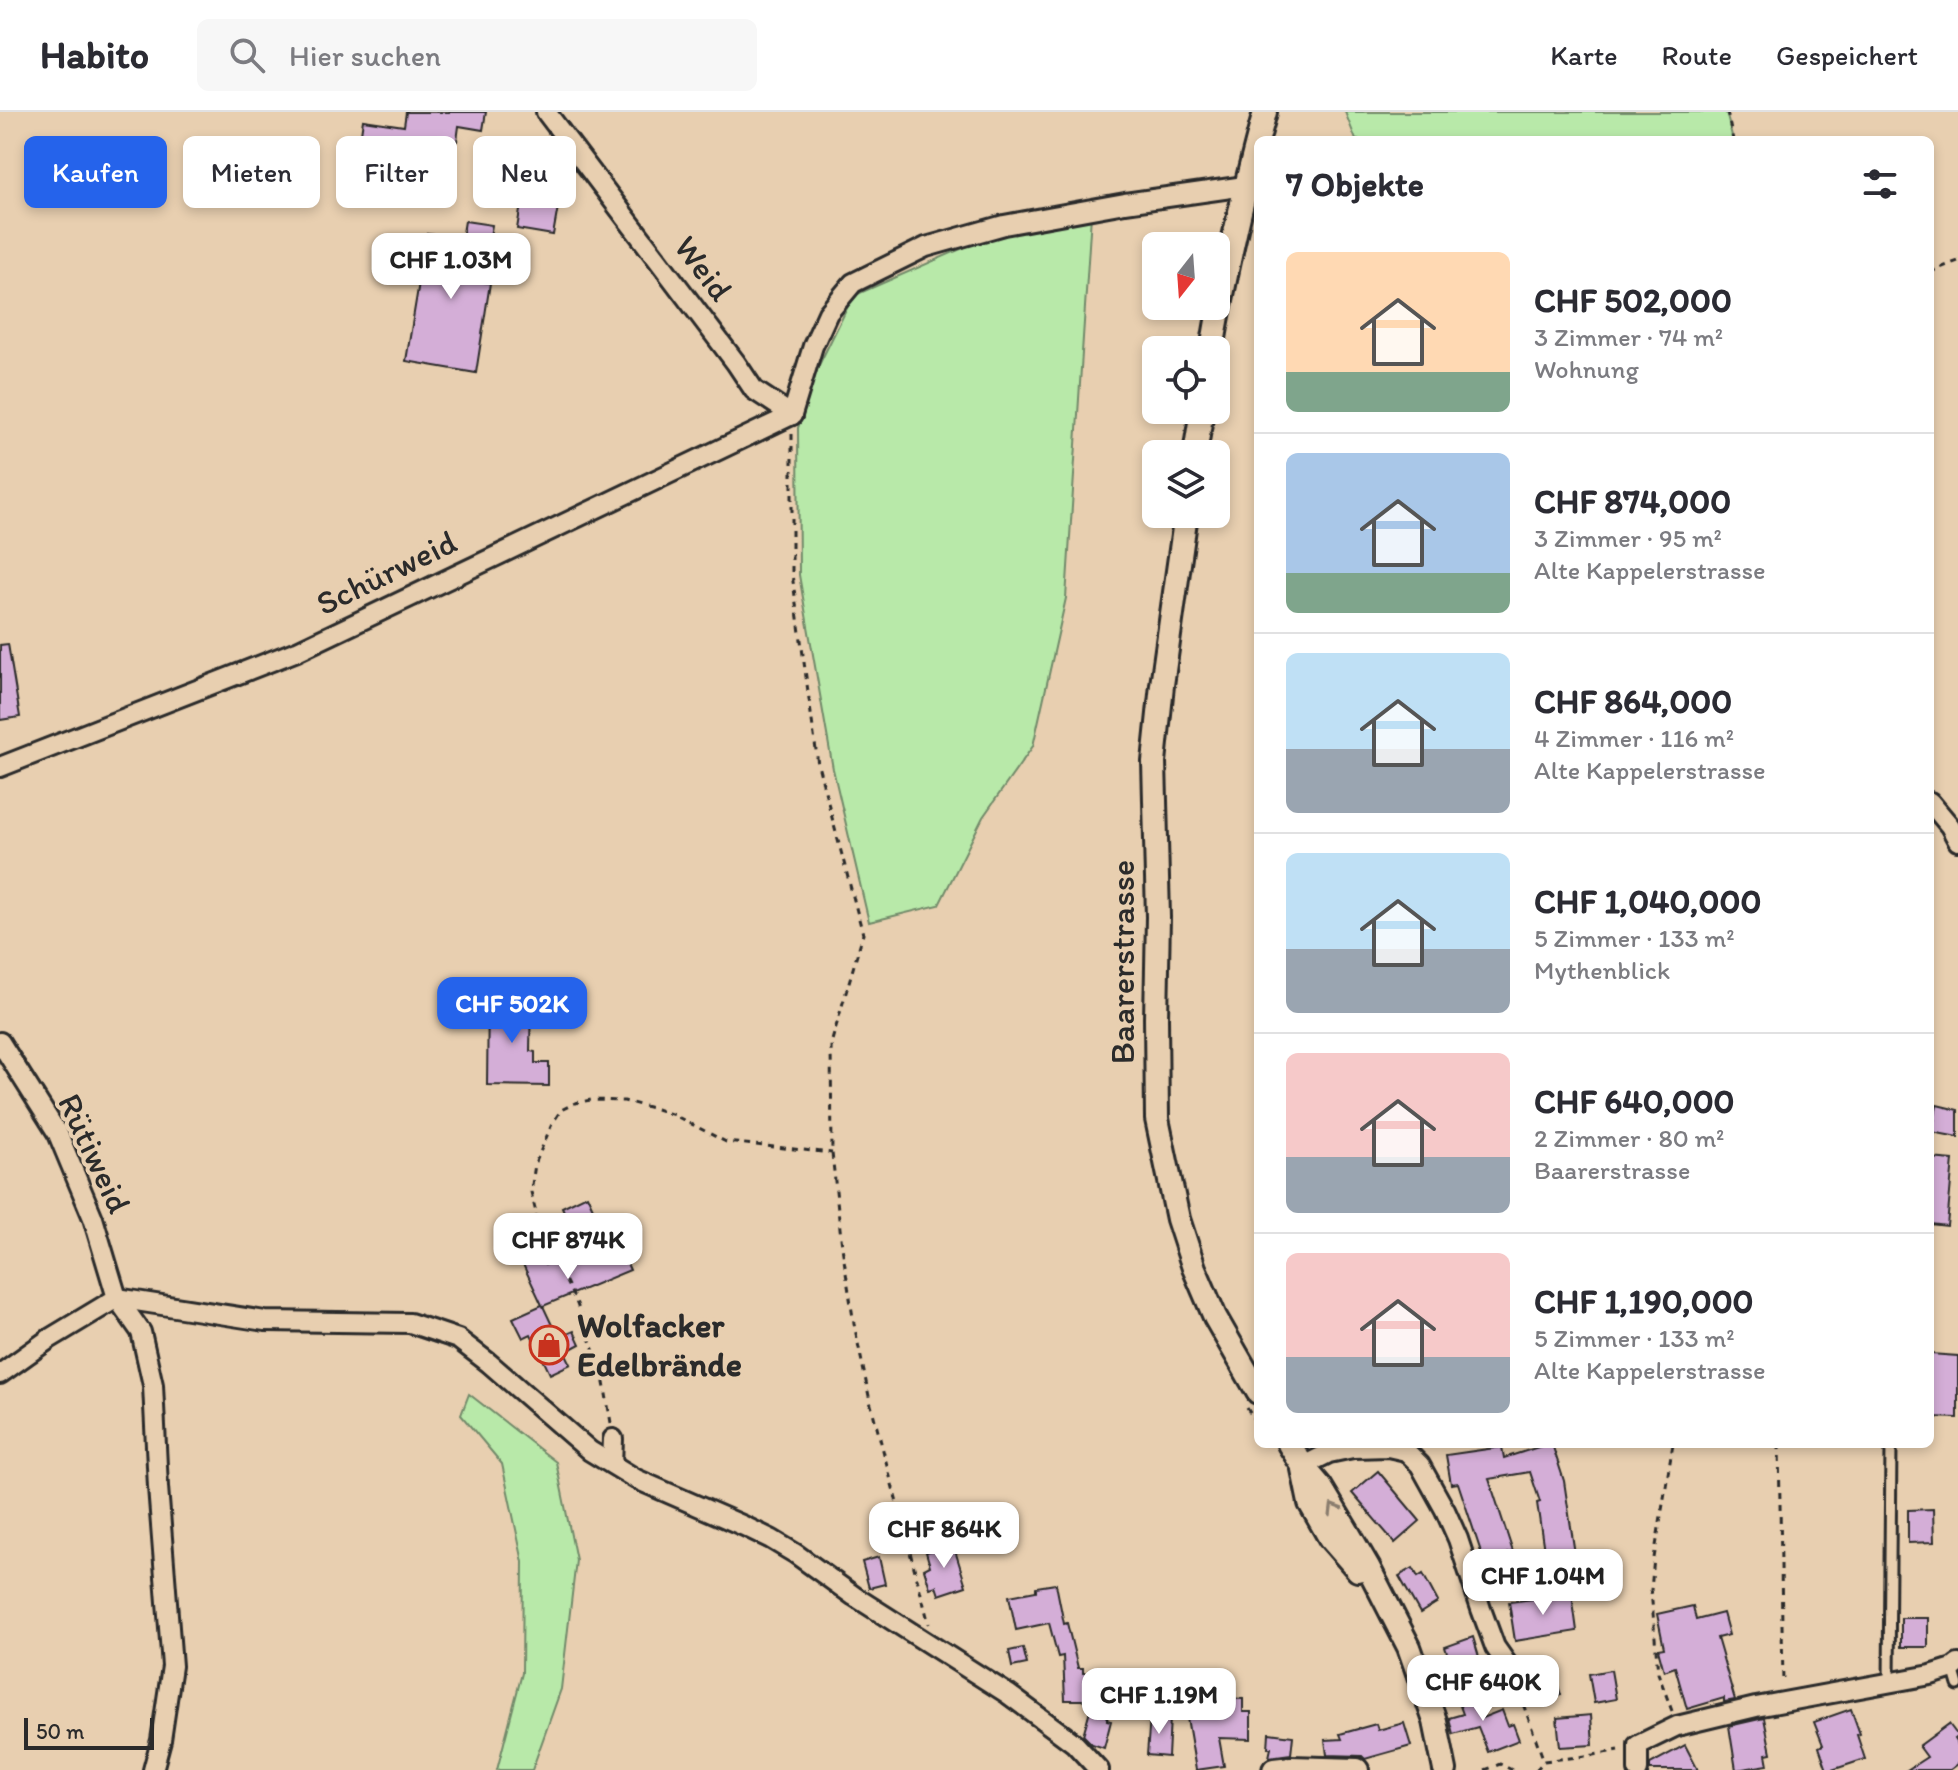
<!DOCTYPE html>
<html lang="de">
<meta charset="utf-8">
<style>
body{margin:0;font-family:Itim,sans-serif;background:#f7f7f7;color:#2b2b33;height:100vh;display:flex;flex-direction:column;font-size:30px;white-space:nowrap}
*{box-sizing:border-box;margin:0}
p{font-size:26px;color:#7c7c81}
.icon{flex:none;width:44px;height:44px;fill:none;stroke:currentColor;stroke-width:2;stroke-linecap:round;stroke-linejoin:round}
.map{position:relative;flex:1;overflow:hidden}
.side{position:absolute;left:1254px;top:24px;width:680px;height:1312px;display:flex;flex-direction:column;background:#fff;border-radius:12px;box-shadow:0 4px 12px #0003}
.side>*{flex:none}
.guide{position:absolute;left:24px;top:24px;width:760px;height:72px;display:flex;gap:16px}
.needle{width:52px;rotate:197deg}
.fabs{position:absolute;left:1142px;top:120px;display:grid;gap:16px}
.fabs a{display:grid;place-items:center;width:88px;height:88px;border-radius:12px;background:#fff;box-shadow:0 4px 12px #0003;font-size:40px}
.scale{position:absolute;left:24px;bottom:20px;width:130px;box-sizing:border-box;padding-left:8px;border:4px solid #2b2b2b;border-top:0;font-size:22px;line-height:28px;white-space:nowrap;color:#2b2b2b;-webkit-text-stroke:6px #e8cfb0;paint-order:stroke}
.price{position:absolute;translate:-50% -68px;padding:0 18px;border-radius:16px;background:#fff;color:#222;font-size:26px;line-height:52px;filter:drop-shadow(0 2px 4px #0008)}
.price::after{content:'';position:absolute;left:50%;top:48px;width:24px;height:18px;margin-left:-12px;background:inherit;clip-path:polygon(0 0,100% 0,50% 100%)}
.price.active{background:#2563eb;color:#fff}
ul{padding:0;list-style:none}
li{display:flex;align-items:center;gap:24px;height:200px;padding:0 32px}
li+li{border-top:2px solid #e1e1e2}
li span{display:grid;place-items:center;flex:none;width:224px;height:160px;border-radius:12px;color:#555}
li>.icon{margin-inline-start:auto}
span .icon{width:96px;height:96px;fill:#fffc;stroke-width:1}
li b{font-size:34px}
h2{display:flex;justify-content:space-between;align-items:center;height:96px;padding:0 32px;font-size:34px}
.chip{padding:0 28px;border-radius:12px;background:#fff;box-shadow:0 4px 12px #0003;font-size:28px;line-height:72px}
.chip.active{background:#2563eb;color:#fff}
header{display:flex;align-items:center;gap:48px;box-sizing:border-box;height:112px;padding:0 40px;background:#fff;border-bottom:2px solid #e1e1e2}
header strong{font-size:38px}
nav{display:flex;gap:44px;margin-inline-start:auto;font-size:28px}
.search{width:560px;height:72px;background:#f7f7f7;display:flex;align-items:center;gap:20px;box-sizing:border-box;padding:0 28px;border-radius:12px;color:#7c7c81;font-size:30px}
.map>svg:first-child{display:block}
.green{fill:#b8e9a9;stroke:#728a6a;stroke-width:2}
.building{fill:#d4aed7;stroke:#2b2b2b;stroke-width:2}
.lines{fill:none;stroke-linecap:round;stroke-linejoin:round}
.service-casing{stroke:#2b2b2b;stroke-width:15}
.minor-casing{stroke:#2b2b2b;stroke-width:24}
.tertiary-casing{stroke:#2b2b2b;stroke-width:28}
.path{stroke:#2b2b2b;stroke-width:3;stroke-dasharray:6 6;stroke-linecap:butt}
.service{stroke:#e8cfb0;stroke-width:9}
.minor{stroke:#e8cfb0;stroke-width:18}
.tertiary{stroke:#e8cfb0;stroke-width:22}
.oneway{stroke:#8a7d6e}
.labels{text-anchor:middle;stroke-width:8;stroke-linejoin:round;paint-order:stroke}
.street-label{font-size:34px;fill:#2b2b2b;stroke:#e8cfb0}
.poi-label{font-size:34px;font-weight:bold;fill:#2b2b2b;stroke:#e8cfb0;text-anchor:start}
</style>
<header>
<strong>Habito</strong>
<div class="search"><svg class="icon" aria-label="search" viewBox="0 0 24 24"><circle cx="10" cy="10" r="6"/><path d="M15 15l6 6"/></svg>Hier suchen</div>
<nav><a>Karte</a><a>Route</a><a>Gespeichert</a></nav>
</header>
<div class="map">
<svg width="1958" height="1658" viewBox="0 0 1958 1658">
<rect width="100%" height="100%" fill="#e8cfb0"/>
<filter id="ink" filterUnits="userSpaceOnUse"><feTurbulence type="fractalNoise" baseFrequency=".0125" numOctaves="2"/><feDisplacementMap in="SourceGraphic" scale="16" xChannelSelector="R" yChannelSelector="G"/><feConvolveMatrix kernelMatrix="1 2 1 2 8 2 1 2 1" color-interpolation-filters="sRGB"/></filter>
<g filter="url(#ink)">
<g class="green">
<polygon points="1345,0 1726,0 1733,28 1356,28"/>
<polygon points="1091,103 1066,486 1033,634 983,705 939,793 869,810 833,657 799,463 798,316 818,255 853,184 1009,116"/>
<polygon points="469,1282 556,1350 576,1448 561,1577 532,1658 497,1658 522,1561 523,1450 502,1352 461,1303"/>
</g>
<g class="building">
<polygon points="406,0 486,0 483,18 459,14 457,29 419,23 416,37 360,28 363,8 404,14"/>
<polygon points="527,55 564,61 553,123 517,117"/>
<polygon points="465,109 492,113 482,170 490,171 476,261 406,249 427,122 462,127"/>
<polygon points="8,532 20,605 0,608 0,533"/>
<polygon points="488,886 531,887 530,939 535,940 535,951 549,951 549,974 487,973"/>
<polygon points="1937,993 1958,998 1958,1025 1932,1020"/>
<polygon points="1930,1046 1953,1048 1947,1114 1930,1112"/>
<polygon points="587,1083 612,1139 620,1136 630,1158 543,1194 558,1226 574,1219 580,1232 565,1240 571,1252 550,1262 531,1222 523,1226 513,1206 542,1193 520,1146 538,1138 545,1153 581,1137 562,1095"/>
<polygon points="1930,1242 1958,1244 1958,1306 1930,1305"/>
<polygon points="1548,1332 1552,1332 1564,1369 1575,1442 1545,1446 1537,1391 1540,1390 1530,1360 1489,1367 1513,1440 1484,1449 1458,1371 1451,1372 1446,1343 1502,1335 1504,1346"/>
<polygon points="1378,1359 1420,1409 1395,1431 1352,1381"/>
<polygon points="1933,1397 1934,1430 1908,1431 1908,1398"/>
<polygon points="953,1432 966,1474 939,1483 936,1474 930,1476 924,1457 930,1454 926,1440"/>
<polygon points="879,1445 885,1472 869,1476 862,1450"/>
<polygon points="1413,1456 1418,1465 1423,1462 1438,1490 1420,1501 1399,1464"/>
<polygon points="1056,1472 1064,1512 1067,1511 1078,1556 1083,1556 1083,1561 1096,1561 1097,1588 1065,1588 1063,1544 1058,1545 1049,1511 1016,1518 1009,1484 1036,1479 1036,1475"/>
<polygon points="1572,1482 1577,1519 1515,1529 1509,1490"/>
<polygon points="1693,1494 1696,1508 1723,1501 1729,1523 1717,1526 1735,1588 1724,1590 1724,1586 1687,1597 1675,1555 1664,1559 1658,1537 1664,1536 1657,1502"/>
<rect x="1901" y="1506" width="27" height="29"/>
<polygon points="1473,1525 1485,1565 1458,1574 1445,1535"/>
<polygon points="1023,1536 1027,1552 1012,1555 1009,1539"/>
<polygon points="1551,1551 1561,1583 1534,1591 1523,1560"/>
<polygon points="1611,1558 1616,1587 1594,1591 1589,1562"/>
<polygon points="1472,1577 1482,1606 1502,1598 1508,1614 1513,1612 1519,1628 1488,1640 1478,1615 1453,1622 1449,1606 1463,1602 1456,1583"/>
<polygon points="1225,1586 1243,1587 1243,1600 1251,1600 1251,1627 1219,1626 1224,1654 1196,1658 1185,1594 1225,1595"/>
<polygon points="1851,1597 1860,1622 1857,1623 1865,1647 1832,1658 1827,1658 1819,1635 1823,1633 1814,1610"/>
<polygon points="1090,1598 1108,1603 1107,1608 1111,1609 1104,1636 1092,1632 1083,1623"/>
<polygon points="1591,1603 1593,1633 1560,1635 1557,1606"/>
<polygon points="1150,1604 1170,1605 1168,1645 1147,1643"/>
<polygon points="1764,1606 1771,1641 1766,1642 1768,1653 1736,1658 1729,1614"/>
<polygon points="1404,1611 1411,1634 1365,1647 1362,1644 1327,1643 1325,1628 1342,1627 1340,1622 1376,1612 1378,1618"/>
<polygon points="1949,1612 1958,1624 1954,1627 1958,1633 1958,1652 1950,1658 1907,1658 1927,1645 1919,1634"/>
<polygon points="1269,1621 1293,1624 1291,1642 1269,1645 1271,1636 1268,1636"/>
<polygon points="1685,1633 1698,1658 1650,1658 1650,1652"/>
</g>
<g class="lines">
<g class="service-casing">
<g id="service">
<polyline points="1953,1556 1958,1573"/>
<polyline points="1889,1571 1891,1332"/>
</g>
</g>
<g class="minor-casing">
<g id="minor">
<polyline points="546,0 736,251 754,278 792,303"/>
<polyline points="792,303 813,234 828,201 853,171 926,135 1004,113 1125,91 1245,74"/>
<polyline points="0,655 297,539 792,303"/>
<polyline points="1930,690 1950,714 1958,729"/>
<polyline points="0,930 58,1022 93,1106 117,1186 141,1220 153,1273 158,1375 172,1554 161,1628 153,1658"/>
<polyline points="0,1262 49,1227 117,1186 265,1209 410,1211 458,1227 489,1251 590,1339 636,1367 744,1414 771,1427 796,1442 854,1484 1008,1582 1074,1631 1099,1658"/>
<polyline points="612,1352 613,1327"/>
<polyline points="1303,1354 1329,1341 1353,1336 1388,1335 1406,1339 1420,1353 1445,1398 1458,1427 1481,1497 1495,1535 1509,1555"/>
<polyline points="1638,1658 1638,1633 1677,1614 1756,1595 1931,1563 1953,1556 1958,1552"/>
</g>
</g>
<g class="tertiary-casing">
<g id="tertiary">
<path d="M 1212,238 C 1225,158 1244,79 1265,0"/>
<polyline points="1195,342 1202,298"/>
<polyline points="1186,402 1162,573 1154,650 1158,805 1156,906 1157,1007 1178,1107 1194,1156 1215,1205 1258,1280"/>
<polyline points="1289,1332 1303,1354 1320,1374 1347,1419 1368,1455 1409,1535 1435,1609 1445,1658"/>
<polyline points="1303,1357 1310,1391 1330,1426 1358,1458"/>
<polyline points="1274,1658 1291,1656 1357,1658"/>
</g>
</g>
<g class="path">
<polyline points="1727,0 1733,28"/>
<polyline points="1930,160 1958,149"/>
<polyline points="792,322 792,462 818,653 863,822 831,932 832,1041 842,1135 854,1212 870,1289 929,1512"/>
<polyline points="1247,1296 1258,1314"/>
<polyline points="611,1311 603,1265 577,1192 540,1117 531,1080 535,1052 552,1012 561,998 575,991 591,988 624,989 656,997 674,1003 726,1030 832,1041"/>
<polyline points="1779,1332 1783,1572"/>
<polyline points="1515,1570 1544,1649"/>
<polyline points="1672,1599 1658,1561 1651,1478 1654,1446 1673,1332"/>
<polyline points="1485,1658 1500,1652 1512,1658"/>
<polyline points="1536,1658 1544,1649 1594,1643 1619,1638"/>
</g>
<use href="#service" class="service"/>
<use href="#minor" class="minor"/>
<use href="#tertiary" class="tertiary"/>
</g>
<defs><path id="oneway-chevron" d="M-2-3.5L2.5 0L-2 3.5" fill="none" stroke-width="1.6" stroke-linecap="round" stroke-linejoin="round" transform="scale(2)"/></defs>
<use class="oneway" href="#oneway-chevron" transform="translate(1334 1397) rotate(-121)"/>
</g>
<defs>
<g id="shop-ring" transform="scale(2)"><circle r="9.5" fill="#e8cfb0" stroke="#c8321e" stroke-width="1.5"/><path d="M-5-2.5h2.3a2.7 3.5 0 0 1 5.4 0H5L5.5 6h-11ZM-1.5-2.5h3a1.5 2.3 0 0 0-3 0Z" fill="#c8321e"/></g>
</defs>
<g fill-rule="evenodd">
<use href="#shop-ring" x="549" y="1233"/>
</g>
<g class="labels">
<g class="street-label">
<text transform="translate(704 156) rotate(53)" y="12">Weid</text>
<text transform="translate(386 460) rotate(-26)" y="12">Schürweid</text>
<text transform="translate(1122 850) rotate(-90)" y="12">Baarerstrasse</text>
<text transform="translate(95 1041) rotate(65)" y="12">Rütiweid</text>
</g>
<g class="poi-label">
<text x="577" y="1225">Wolfacker<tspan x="577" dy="39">Edelbrände</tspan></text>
</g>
</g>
</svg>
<div class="fabs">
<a><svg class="needle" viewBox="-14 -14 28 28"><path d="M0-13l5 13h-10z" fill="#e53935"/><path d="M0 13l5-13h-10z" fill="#7c7c81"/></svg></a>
<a><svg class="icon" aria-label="locate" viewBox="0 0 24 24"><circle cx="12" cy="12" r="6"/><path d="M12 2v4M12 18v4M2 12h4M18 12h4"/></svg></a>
<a><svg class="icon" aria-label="layers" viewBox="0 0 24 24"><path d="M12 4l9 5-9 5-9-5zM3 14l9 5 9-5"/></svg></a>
</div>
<div class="scale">50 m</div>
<b class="price" style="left:451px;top:189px">CHF 1.03M</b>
<b class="price active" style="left:512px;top:933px">CHF 502K</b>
<b class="price" style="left:568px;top:1169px">CHF 874K</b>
<b class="price" style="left:944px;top:1458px">CHF 864K</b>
<b class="price" style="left:1543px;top:1505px">CHF 1.04M</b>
<b class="price" style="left:1483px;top:1611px">CHF 640K</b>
<b class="price" style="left:1159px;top:1624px">CHF 1.19M</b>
<div class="guide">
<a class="chip active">Kaufen</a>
<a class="chip">Mieten</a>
<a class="chip">Filter</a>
<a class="chip">Neu</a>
</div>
<section class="side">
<h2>7 Objekte<svg class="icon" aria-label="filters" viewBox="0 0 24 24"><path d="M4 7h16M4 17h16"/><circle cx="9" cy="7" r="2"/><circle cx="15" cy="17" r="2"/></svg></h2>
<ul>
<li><span style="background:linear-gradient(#ffd9b3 75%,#7fa58c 0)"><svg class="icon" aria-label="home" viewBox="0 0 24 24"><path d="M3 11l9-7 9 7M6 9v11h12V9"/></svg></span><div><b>CHF 502,000</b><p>3 Zimmer · 74 m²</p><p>Wohnung</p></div></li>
<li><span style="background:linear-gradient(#a9c7e8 75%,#7fa58c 0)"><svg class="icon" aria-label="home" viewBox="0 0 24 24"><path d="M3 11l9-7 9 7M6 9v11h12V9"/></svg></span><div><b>CHF 874,000</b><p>3 Zimmer · 95 m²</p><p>Alte Kappelerstrasse</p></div></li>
<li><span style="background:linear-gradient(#bfe0f5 60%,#9aa5b1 0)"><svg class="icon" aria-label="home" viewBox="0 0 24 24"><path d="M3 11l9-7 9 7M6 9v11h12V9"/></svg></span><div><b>CHF 864,000</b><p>4 Zimmer · 116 m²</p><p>Alte Kappelerstrasse</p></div></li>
<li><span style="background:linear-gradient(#bfe0f5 60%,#9aa5b1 0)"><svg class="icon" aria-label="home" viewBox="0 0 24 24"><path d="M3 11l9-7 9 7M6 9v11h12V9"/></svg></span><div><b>CHF 1,040,000</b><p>5 Zimmer · 133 m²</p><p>Mythenblick</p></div></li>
<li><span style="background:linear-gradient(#f6c9c9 65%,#9aa5b1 0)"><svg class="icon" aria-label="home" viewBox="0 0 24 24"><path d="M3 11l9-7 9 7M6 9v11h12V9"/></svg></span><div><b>CHF 640,000</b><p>2 Zimmer · 80 m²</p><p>Baarerstrasse</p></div></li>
<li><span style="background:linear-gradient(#f6c9c9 65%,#9aa5b1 0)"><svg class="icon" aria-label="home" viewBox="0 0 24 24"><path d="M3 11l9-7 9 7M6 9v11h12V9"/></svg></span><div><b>CHF 1,190,000</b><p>5 Zimmer · 133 m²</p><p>Alte Kappelerstrasse</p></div></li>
</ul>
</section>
</div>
